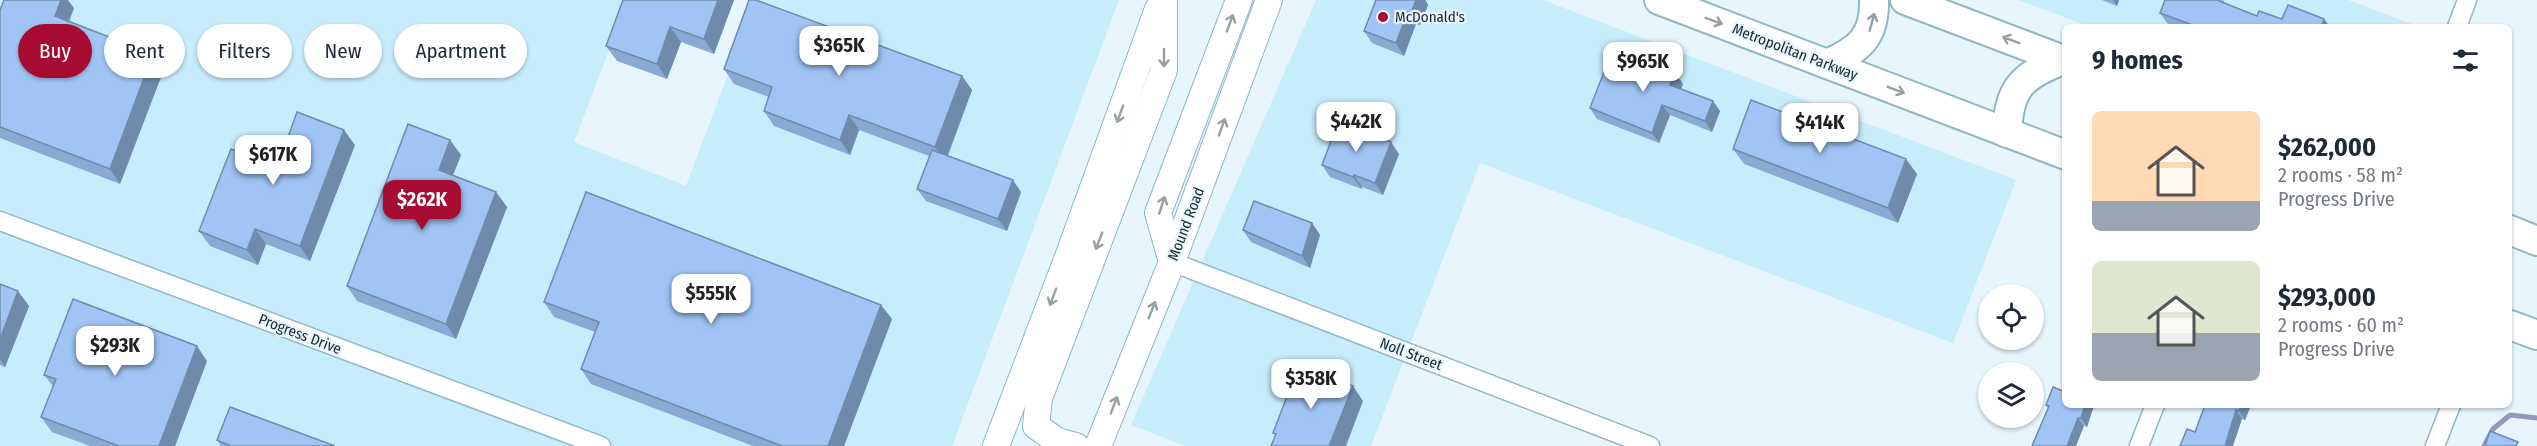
<!DOCTYPE html>
<meta charset="utf-8">
<style>
body{margin:0;font-family:"Fira Sans Condensed",sans-serif;background:#f6f6f7;color:#1f2937;height:100vh;display:flex;flex-direction:column;font-size:22px;white-space:nowrap}
*{box-sizing:border-box;margin:0}
p{font-size:20px;color:#747a83}
.icon{flex:none;width:33px;height:33px;fill:none;stroke:currentColor;stroke-width:2;stroke-linecap:round;stroke-linejoin:round}
.map{position:relative;flex:1;overflow:hidden}
.panel{position:absolute;left:2062px;top:24px;width:450px;height:384px;display:flex;flex-direction:column;background:#fff;border-radius:9px;box-shadow:0 2px 4px #0004}
.panel>*{flex:none}
.guide{position:absolute;left:18px;top:24px;width:570px;height:54px;display:flex;gap:12px}
.fabs{position:absolute;left:1978px;top:284px;display:grid;gap:12px}
.fabs a{display:grid;place-items:center;width:66px;height:66px;border-radius:50%;background:#fff;box-shadow:0 2px 4px #0004;font-size:30px}
.price{position:absolute;translate:-50% -51px;padding:0 14px;border-radius:12px;background:#fff;color:#222;font-size:20px;line-height:39px;filter:drop-shadow(0 2px 3px #0008)}
.price::after{content:'';position:absolute;left:50%;top:36px;width:18px;height:14px;margin-left:-9px;background:inherit;clip-path:polygon(0 0,100% 0,50% 100%)}
.price.on{background:#a60c32;color:#fff}
ul{padding:0;list-style:none}
li{display:flex;align-items:center;gap:18px;height:150px;padding:0 30px}
li span{display:grid;place-items:center;flex:none;width:168px;height:120px;border-radius:9px;color:#555}
li>.icon{margin-inline-start:auto}
span .icon{width:72px;height:72px;fill:#fffc;stroke-width:1}
li b{font-size:26px}
h2{display:flex;justify-content:space-between;align-items:center;height:72px;padding:0 30px;font-size:26px}
.pill{padding:0 21px;border-radius:27px;background:#fff;box-shadow:0 2px 4px #0004;font-size:21px;line-height:54px}
.pill.on{background:#a60c32;color:#fff}
.map>svg:first-child{display:block}
.built{fill:#c7ecfc}
.lines{fill:none;stroke-linecap:round;stroke-linejoin:round}
.stream{stroke:#969aba;stroke-width:5}
.minor-casing{stroke:#91b6c4;stroke-width:21}
.secondary-casing{stroke:#91b6c4;stroke-width:28}
.primary-casing{stroke:#91b6c4;stroke-width:32}
.minor{stroke:#fff;stroke-width:18}
.secondary{stroke:#fff;stroke-width:26}
.primary{stroke:#fff;stroke-width:28}
.wall{fill:#8aa9d3}
.shaded-wall{fill:#708aac}
.building{fill:#a0c5f5;stroke:#708aac;stroke-width:1.5}
.oneway{stroke:#989fa1}
.poi-dot{fill:#a60c32;stroke:#e7f5fc;stroke-width:2}
.labels{text-anchor:middle;stroke-width:4.5;stroke-linejoin:round;paint-order:stroke}
.poi-label{font-size:15px;fill:#1a292f;stroke:#e7f5fc;text-anchor:start}
.street-label{font-size:15px;fill:#1a292f;stroke:#e7f5fc}
</style>
<div class="map">
<svg width="2537" height="446" viewBox="0 0 2537 446">
<rect width="100%" height="100%" fill="#e7f5fc"/>
<g class="built">
<polygon points="0,0 628,0 574,142 686,186 756,0 1119,0 952,446 0,446"/>
<polygon points="1316,0 1543,0 2016,180 1953,343 1480,163 1371,446 1186,446 1131,425"/>
<polygon points="2019,0 2348,0 2420,27 2090,27"/>
</g>
<g class="lines">
<polyline class="stream" points="2484,446 2493,429 2510,415 2537,418"/>
<g class="minor-casing">
<g id="minor">
<polyline points="2457,27 2467,0"/>
<polyline points="0,221 601,446"/>
<polyline points="1172,262 1650,446"/>
<polyline points="2139,446 2155,405"/>
<polyline points="2435,446 2451,405"/>
</g>
</g>
<g class="secondary-casing">
<g id="secondary">
<polyline points="1172,262 1158,213 1239,0"/>
<polyline points="996,446 1068,257 1158,9"/>
<polyline points="1076,446 1057,441 1036,426 1039,398 1164,70 1164,0"/>
<polyline points="1098,446 1172,262 1269,0"/>
</g>
</g>
<g class="primary-casing">
<g id="primary">
<polyline points="1659,0 2066,155"/>
<polyline points="1905,0 2066,61"/>
<path d="M 1827,64 C 1859,50 1875,37 1874,0"/>
<path d="M 2007,133 C 2009,88 2021,76 2063,60"/>
<polyline points="2510,230 2537,241"/>
<polyline points="2510,325 2537,335"/>
</g>
</g>
<use href="#minor" class="minor"/>
<use href="#secondary" class="secondary"/>
<use href="#primary" class="primary"/>
</g>
<g class="wall">
<polygon points="734,0 714,54 681,42 667,79 617,61 606,46"/>
<polygon points="1374,0 1425,0 1426,1 1428,5 1420,25 1416,24 1404,56 1372,43 1364,31 1375,1"/>
<polygon points="2102,0 2119,0 2117,6"/>
<polygon points="2223,0 2226,4 2257,16 2282,19 2324,19 2330,27 2170,27 2160,13"/>
<polygon points="74,8 69,22 164,69 120,184 0,138 0,10"/>
<polygon points="724,69 962,76 972,90 948,156 1021,192 1007,231 926,201 917,189 929,156 859,130 850,155 774,126 764,111 769,97 734,84"/>
<polygon points="1675,73 1683,84 1681,89 1720,111 1712,132 1670,115 1659,143 1597,119 1590,108"/>
<polygon points="355,145 310,261 266,244 258,265 210,246 199,231 243,154"/>
<polygon points="1733,149 1917,174 1898,223 1744,164"/>
<polygon points="1399,154 1383,195 1362,187 1362,189 1330,177 1322,165"/>
<polygon points="461,155 453,175 507,207 456,339 357,301 347,286"/>
<polygon points="1312,223 1320,235 1310,268 1251,242 1243,230"/>
<polygon points="0,284 29,306 5,367 0,365"/>
<polygon points="544,302 881,305 892,319 844,446 753,446 591,384 581,369 595,332 554,317"/>
<polygon points="207,361 175,446 90,446 52,432 41,417 53,386 44,375"/>
<polygon points="2063,391 2094,405 2087,427 2048,408 2046,405"/>
<polygon points="2205,405 2251,405 2245,420 2242,419 2195,432"/>
<polygon points="217,440 335,446 221,446"/>
</g>
<g class="shaded-wall">
<polygon points="61,0 68,0 74,8 65,31 55,16"/>
<polygon points="718,0 734,0 714,54 704,39"/>
<polygon points="1416,0 1425,0 1428,5 1420,25 1411,13"/>
<polygon points="2113,0 2119,0 2117,6"/>
<polygon points="1408,12 1416,24 1404,56 1396,43"/>
<polygon points="2324,19 2330,27 2321,27"/>
<polygon points="670,27 681,42 667,79 657,64"/>
<polygon points="153,54 164,69 120,184 110,169"/>
<polygon points="1675,73 1683,84 1678,95 1670,85"/>
<polygon points="962,76 972,90 945,162 935,147"/>
<polygon points="1713,101 1720,111 1712,132 1705,121"/>
<polygon points="1662,105 1670,115 1659,143 1652,133"/>
<polygon points="849,115 859,130 850,155 840,140"/>
<polygon points="344,130 355,145 310,261 300,246"/>
<polygon points="450,140 461,155 449,185 439,170"/>
<polygon points="1391,142 1399,154 1383,195 1375,183"/>
<polygon points="1906,159 1917,174 1898,223 1888,208"/>
<polygon points="1354,175 1362,187 1362,189 1353,177"/>
<polygon points="1013,180 1021,192 1007,231 998,219"/>
<polygon points="496,192 507,207 456,339 446,324"/>
<polygon points="1312,223 1320,235 1310,268 1302,256"/>
<polygon points="255,229 266,244 258,265 247,250"/>
<polygon points="18,291 29,306 5,367 0,359 0,339"/>
<polygon points="881,305 892,319 844,446 828,446"/>
<polygon points="197,346 207,361 175,446 159,446"/>
<polygon points="1353,386 1363,401 1346,446 1329,446"/>
<polygon points="2085,405 2094,405 2087,427 2081,418"/>
<polygon points="2241,405 2251,405 2245,420 2239,411"/>
<polygon points="2236,410 2242,419 2233,446 2225,446"/>
<polygon points="2078,418 2084,426 2076,446 2067,446"/>
</g>
<g class="building">
<polygon points="4,0 61,0 55,16 153,54 110,169 0,127 0,10"/>
<polygon points="623,0 718,0 704,39 670,27 657,64 606,46"/>
<polygon points="749,0 756,0 962,76 935,147 849,115 840,140 764,111 772,87 724,69"/>
<polygon points="1376,0 1416,0 1411,13 1408,12 1396,43 1364,31"/>
<polygon points="2165,0 2219,0 2219,1 2257,16 2259,11 2282,19 2288,5 2324,19 2321,27 2198,27 2160,13"/>
<polygon points="1613,49 1675,73 1670,85 1713,101 1705,121 1662,105 1652,133 1590,108"/>
<polygon points="1751,100 1906,159 1888,208 1733,149"/>
<polygon points="297,112 344,130 300,246 255,229 247,250 199,231 231,149 243,154 249,138 283,151"/>
<polygon points="1338,122 1391,142 1375,183 1354,175 1353,177 1322,165"/>
<polygon points="408,124 450,140 439,170 496,192 446,324 347,286"/>
<polygon points="932,150 1013,180 998,219 917,189"/>
<polygon points="586,192 881,305 828,446 782,446 581,369 599,322 544,302"/>
<polygon points="1254,201 1312,223 1302,256 1243,230"/>
<polygon points="0,284 18,291 0,339"/>
<polygon points="73,299 197,346 159,446 119,446 41,417 56,379 44,375"/>
<polygon points="1299,365 1353,386 1329,446 1271,446 1276,434 1273,433"/>
<polygon points="2066,385 2066,405 2085,405 2081,418 2078,418 2067,446 2032,446 2049,406 2046,405 2053,387 2063,391"/>
<polygon points="2205,405 2241,405 2239,411 2236,410 2225,446 2180,446 2187,429 2195,432"/>
<polygon points="230,407 335,446 229,446 229,445 217,440"/>
<polygon points="2490,431 2518,442 2516,446 2485,446"/>
</g>
<defs><path id="oneway-shaft" d="M-6 0H5M1.5-3L5.5 0L1.5 3" fill="none" stroke-width="1.6" stroke-linecap="round" stroke-linejoin="round" transform="scale(1.5)"/></defs>
<g class="oneway">
<use href="#oneway-shaft" transform="translate(1714 21) rotate(21)"/>
<use href="#oneway-shaft" transform="translate(1872 22) rotate(-75)"/>
<use href="#oneway-shaft" transform="translate(1230 23) rotate(-69)"/>
<use href="#oneway-shaft" transform="translate(2011 40) rotate(-159)"/>
<use href="#oneway-shaft" transform="translate(1164 58) rotate(90)"/>
<use href="#oneway-shaft" transform="translate(1896 90) rotate(21)"/>
<use href="#oneway-shaft" transform="translate(1120 114) rotate(110)"/>
<use href="#oneway-shaft" transform="translate(1222 127) rotate(-70)"/>
<use href="#oneway-shaft" transform="translate(1162 205) rotate(-72)"/>
<use href="#oneway-shaft" transform="translate(1099 241) rotate(111)"/>
<use href="#oneway-shaft" transform="translate(1053 297) rotate(111)"/>
<use href="#oneway-shaft" transform="translate(1152 310) rotate(-68)"/>
<use href="#oneway-shaft" transform="translate(1114 405) rotate(-69)"/>
</g>
<circle class="poi-dot" cx="1383" cy="17" r="6"/>
<g class="labels">
<g class="poi-label">
<text x="1395" y="22">McDonald's</text>
</g>
<g class="street-label">
<text transform="translate(1795 52) rotate(21)" y="5">Metropolitan Parkway</text>
<text transform="translate(1186 224) rotate(-69)" y="5">Mound Road</text>
<text transform="translate(300 334) rotate(21)" y="5">Progress Drive</text>
<text transform="translate(1411 354) rotate(21)" y="5">Noll Street</text>
</g>
</g>
</svg>
<div class="fabs">
<a><svg class="icon" aria-label="locate" viewBox="0 0 24 24"><circle cx="12" cy="12" r="6"/><path d="M12 2v4M12 18v4M2 12h4M18 12h4"/></svg></a>
<a><svg class="icon" aria-label="layers" viewBox="0 0 24 24"><path d="M12 4l9 5-9 5-9-5zM3 14l9 5 9-5"/></svg></a>
</div>
<b class="price" style="left:839px;top:77px">$365K</b>
<b class="price" style="left:1643px;top:93px">$965K</b>
<b class="price" style="left:1356px;top:153px">$442K</b>
<b class="price" style="left:1820px;top:154px">$414K</b>
<b class="price" style="left:273px;top:186px">$617K</b>
<b class="price on" style="left:422px;top:231px">$262K</b>
<b class="price" style="left:711px;top:325px">$555K</b>
<b class="price" style="left:115px;top:377px">$293K</b>
<b class="price" style="left:1311px;top:410px">$358K</b>
<div class="guide">
<a class="pill on">Buy</a>
<a class="pill">Rent</a>
<a class="pill">Filters</a>
<a class="pill">New</a>
<a class="pill">Apartment</a>
</div>
<section class="panel">
<h2>9 homes<svg class="icon" aria-label="filters" viewBox="0 0 24 24"><path d="M4 7h16M4 17h16"/><circle cx="9" cy="7" r="2"/><circle cx="15" cy="17" r="2"/></svg></h2>
<ul>
<li><span style="background:linear-gradient(#ffd9b3 75%,#9aa5b1 0)"><svg class="icon" aria-label="home" viewBox="0 0 24 24"><path d="M3 11l9-7 9 7M6 9v11h12V9"/></svg></span><div><b>$262,000</b><p>2 rooms · 58 m²</p><p>Progress Drive</p></div></li>
<li><span style="background:linear-gradient(#dfe7d0 60%,#9aa5b1 0)"><svg class="icon" aria-label="home" viewBox="0 0 24 24"><path d="M3 11l9-7 9 7M6 9v11h12V9"/></svg></span><div><b>$293,000</b><p>2 rooms · 60 m²</p><p>Progress Drive</p></div></li>
</ul>
</section>
</div>
